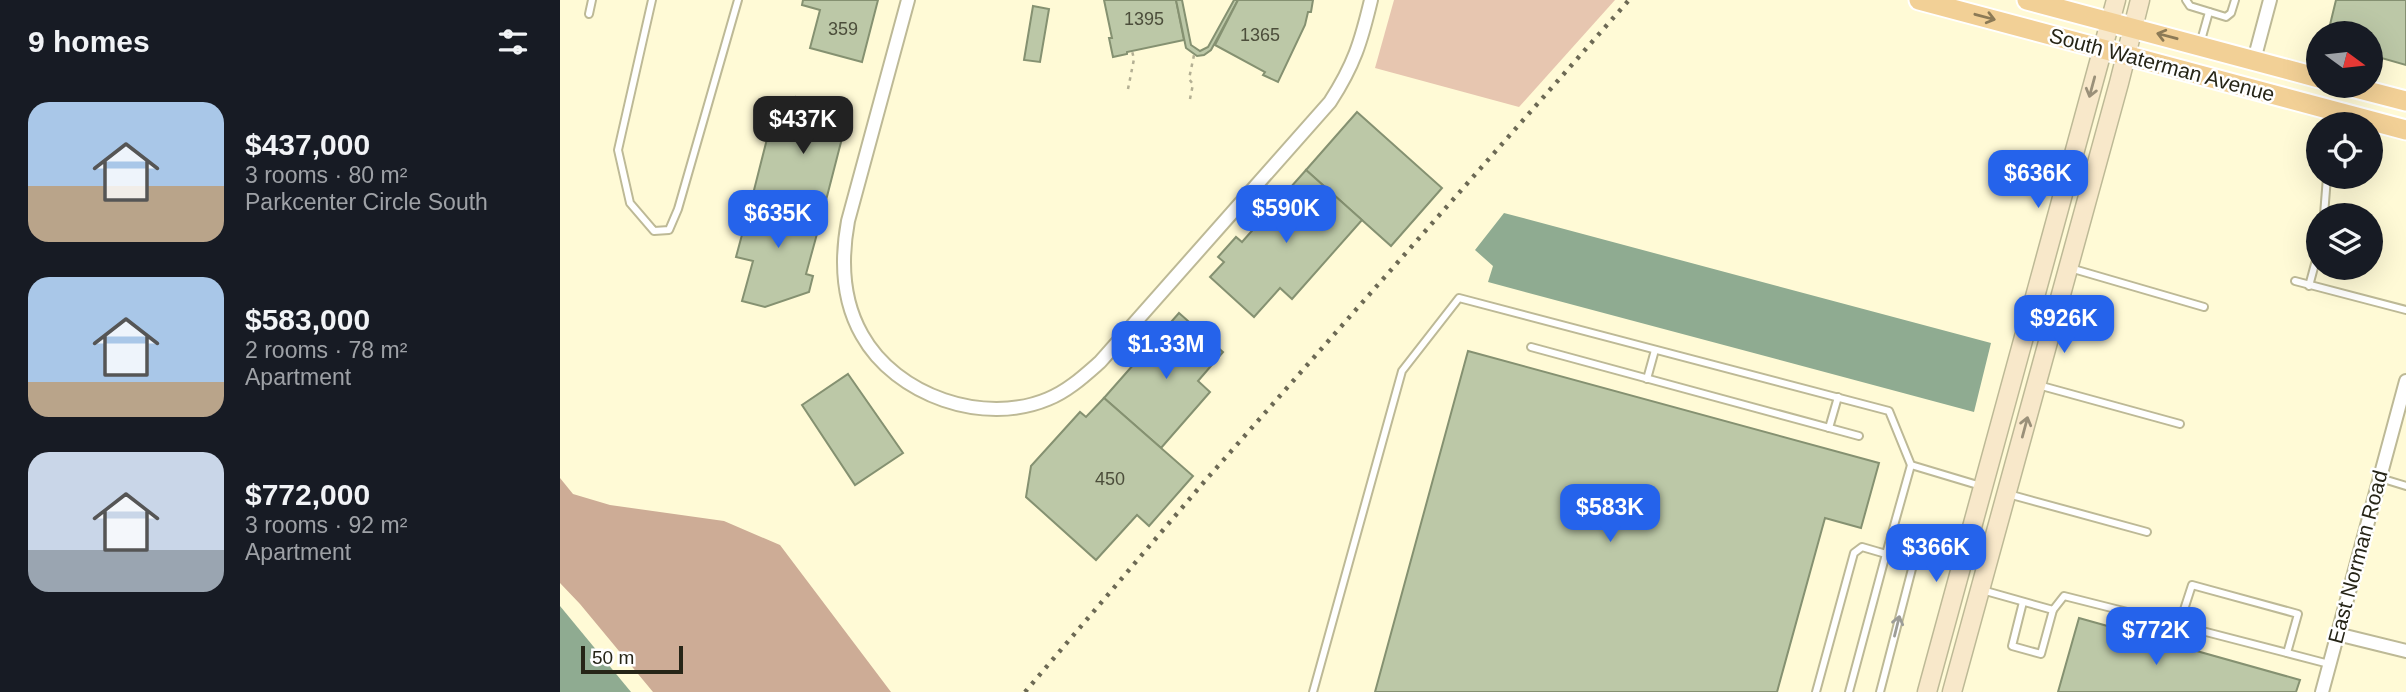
<!DOCTYPE html>
<meta charset="utf-8">
<style>
body{margin:0;font-family:Helvetica,sans-serif;background:#20242c;color:#f1f3f6;height:100vh;display:flex;flex-direction:column;font-size:26px;white-space:nowrap}
*{box-sizing:border-box;margin:0}
p{font-size:23px;color:#9ea1a6}
.icon{flex:none;width:38px;height:38px;fill:none;stroke:currentColor;stroke-width:2;stroke-linecap:round;stroke-linejoin:round}
.map{position:relative;flex:1;overflow:hidden}
.details{display:flex;flex-direction:column;background:#171b24;width:560px}
.details>*{flex:none}
.needle{width:46px;rotate:105deg}
.tools{position:absolute;left:1746px;top:21px;display:grid;gap:14px}
.tools a{display:grid;place-items:center;width:77px;height:77px;border-radius:50%;background:#171b24;box-shadow:0 7px 28px #0002;font-size:35px}
.scale{position:absolute;left:21px;bottom:18px;width:102px;box-sizing:border-box;padding-left:7px;border:4px solid #262517;border-top:0;font-size:19px;line-height:24px;white-space:nowrap;color:#262517;-webkit-text-stroke:5px #fff;paint-order:stroke}
.price{position:absolute;translate:-50% -60px;padding:0 16px;border-radius:14px;background:#2563eb;color:#fff;font-size:23px;line-height:46px;filter:drop-shadow(0 2px 4px #0008)}
.price::after{content:'';position:absolute;left:50%;top:42px;width:21px;height:16px;margin-left:-10px;background:inherit;clip-path:polygon(0 0,100% 0,50% 100%)}
.price.on{background:#222;color:#fff}
ul{padding:0;list-style:none}
li{display:flex;align-items:center;gap:21px;height:175px;padding:0 28px}
li span{display:grid;place-items:center;flex:none;width:196px;height:140px;border-radius:21px;color:#555}
li>.icon{margin-inline-start:auto}
span .icon{width:84px;height:84px;fill:#fffc;stroke-width:1}
li b{font-size:30px}
h2{display:flex;justify-content:space-between;align-items:center;height:84px;padding:0 28px;font-size:30px}
main{display:flex;flex:1;min-height:0}
.map>svg:first-child{display:block}
.green{fill:#e7c6b0}
.forest{fill:#cdac96}
.water{fill:#8fab91}
.building{fill:#bcc8a7;stroke:#859171;stroke-width:2}
.lines{fill:none;stroke-linecap:round;stroke-linejoin:round}
.service-casing{stroke:#bdb996;stroke-width:10}
.minor-casing{stroke:#bdb996;stroke-width:16}
.secondary-casing{stroke:#bdb996;stroke-width:21}
.primary-casing{stroke:#fff;stroke-width:23}
.path{stroke:#b3af93;stroke-width:2.5;stroke-dasharray:3.5 5;stroke-linecap:butt}
.service{stroke:#fff;stroke-width:6}
.minor{stroke:#fff;stroke-width:12}
.secondary{stroke:#f8e8ca;stroke-width:18}
.primary{stroke:#f2d096;stroke-width:19}
.rail{stroke:#6c6954;stroke-width:4.5;stroke-dasharray:3.5 7;stroke-linecap:butt}
.oneway{stroke:#8c7a56}
.oneway2{stroke:#9a9079}
.oneway3{stroke:#9d9d97}
.labels{text-anchor:middle;stroke-width:5;stroke-linejoin:round;paint-order:stroke}
.number-label{font-size:18px;fill:#4c4e3b}
.street-label{font-size:21px;fill:#262517;stroke:#fff}
</style>
<main>
<section class="details">
<h2>9 homes<svg class="icon" aria-label="filters" viewBox="0 0 24 24"><path d="M4 7h16M4 17h16"/><circle cx="9" cy="7" r="2"/><circle cx="15" cy="17" r="2"/></svg></h2>
<ul>
<li><span style="background:linear-gradient(#a9c7e8 60%,#b9a48a 0)"><svg class="icon" aria-label="home" viewBox="0 0 24 24"><path d="M3 11l9-7 9 7M6 9v11h12V9"/></svg></span><div><b>$437,000</b><p>3 rooms · 80 m²</p><p>Parkcenter Circle South</p></div></li>
<li><span style="background:linear-gradient(#a9c7e8 75%,#b9a48a 0)"><svg class="icon" aria-label="home" viewBox="0 0 24 24"><path d="M3 11l9-7 9 7M6 9v11h12V9"/></svg></span><div><b>$583,000</b><p>2 rooms · 78 m²</p><p>Apartment</p></div></li>
<li><span style="background:linear-gradient(#c9d6e8 70%,#9aa5b1 0)"><svg class="icon" aria-label="home" viewBox="0 0 24 24"><path d="M3 11l9-7 9 7M6 9v11h12V9"/></svg></span><div><b>$772,000</b><p>3 rooms · 92 m²</p><p>Apartment</p></div></li>
</ul>
</section>
<div class="map">
<svg width="1846" height="692" viewBox="0 0 1846 692">
<rect width="100%" height="100%" fill="#fffad6"/>
<polygon class="green" points="834,0 1055,0 959,107 815,68"/>
<polygon class="forest" points="0,478 13,494 50,505 164,521 220,545 331,692 93,692 20,604 0,583"/>
<g class="water">
<polygon points="944,213 1431,343 1414,412 928,282 933,266 915,250"/>
<polygon points="0,606 71,692 0,692"/>
</g>
<g class="building">
<polygon points="243,0 318,0 302,62 250,48 260,10 242,5"/>
<polygon points="544,0 616,0 624,40 567,52 567,54 553,57 549,38 552,38"/>
<polygon points="616,0 622,0 631,45 640,51 648,47 674,0 678,0 651,50 644,55 637,56 626,48"/>
<polygon points="678,0 753,0 751,12 748,12 745,25 718,82 703,75 705,72 655,45"/>
<polygon points="1776,0 1846,0 1846,65 1811,55 1811,33 1768,33"/>
<polygon points="473,6 489,9 480,62 464,60"/>
<polygon points="236,97 289,111 263,212 193,194 209,131 226,136"/>
<polygon points="797,112 882,188 831,246 746,170"/>
<polygon points="746,170 802,220 732,299 720,288 694,317 650,277 664,262 658,257 676,237 682,242"/>
<polygon points="193,194 263,212 246,274 253,276 249,292 205,307 182,301 193,261 176,257"/>
<polygon points="619,313 663,352 638,381 650,392 601,448 544,398"/>
<polygon points="908,351 1319,463 1301,528 1265,518 1217,692 815,692"/>
<polygon points="288,374 343,453 295,485 242,405"/>
<polygon points="544,398 633,476 589,526 577,515 536,560 466,497 471,466 520,412 526,417"/>
<polygon points="1519,618 1740,680 1736,692 1498,692"/>
</g>
<g class="lines">
<g class="service-casing">
<g id="service">
<polyline points="92,0 58,150 70,203 94,231 109,230 118,209 178,0"/>
<polyline points="1626,0 1630,6 1666,17 1671,13 1675,0"/>
<polyline points="29,14 32,0"/>
<polyline points="1640,44 1649,12"/>
<polyline points="1764,215 1767,177"/>
<polyline points="1510,268 1644,307"/>
<polyline points="1735,281 1846,310"/>
<polyline points="1749,286 1759,249"/>
<polyline points="971,347 1299,436"/>
<polyline points="1087,379 1095,350"/>
<polyline points="1478,385 1620,424"/>
<polyline points="1269,428 1278,397"/>
<polyline points="1820,478 1846,486"/>
<polyline points="1448,494 1587,532"/>
<polyline points="1422,590 1493,610 1504,596 1619,625 1632,585 1738,614 1727,653 1619,625"/>
<polyline points="1463,602 1452,646 1481,654 1493,610"/>
<polyline points="1727,653 1769,664"/>
<polyline points="753,692 842,371 899,298 1329,411 1351,465 1421,486"/>
<polyline points="1256,692 1294,553 1302,547 1326,554 1351,465"/>
<polyline points="1289,692 1326,554 1347,560 1353,565 1320,692"/>
</g>
</g>
<g class="minor-casing">
<g id="minor">
<path d="M 348,0 L 288,221 C 281,259 282,300 302,335 C 336,396 424,426 488,399 C 508,391 524,376 540,362 L 770,102 C 794,65 801,42 811,0"/>
<polyline points="1694,60 1710,0"/>
<polyline points="1777,634 1846,651"/>
<polyline points="1762,692 1846,381"/>
</g>
</g>
<g class="secondary-casing">
<g id="secondary">
<polyline points="1367,692 1556,0"/>
<polyline points="1392,692 1559,83 1580,0"/>
</g>
</g>
<g class="primary-casing">
<g id="primary">
<polyline points="1359,0 1846,130"/>
<polyline points="1467,0 1759,78"/>
<polyline points="1788,86 1846,101"/>
</g>
</g>
<g class="path">
<polyline points="568,89 574,59 572,51"/>
<polyline points="630,99 633,84 629,79 634,55"/>
</g>
<use href="#service" class="service"/>
<use href="#minor" class="minor"/>
<use href="#secondary" class="secondary"/>
<use href="#primary" class="primary"/>
<polyline class="rail" points="465,692 644,482 1069,0"/>
</g>
<defs><path id="oneway-shaft" d="M-6 0H5M1.5-3L5.5 0L1.5 3" fill="none" stroke-width="1.6" stroke-linecap="round" stroke-linejoin="round" transform="scale(1.75)"/></defs>
<g class="oneway">
<use href="#oneway-shaft" transform="translate(1425 17) rotate(15)"/>
<use href="#oneway-shaft" transform="translate(1607 36) rotate(-165)"/>
</g>
<g class="oneway2">
<use href="#oneway-shaft" transform="translate(1532 87) rotate(105)"/>
<use href="#oneway-shaft" transform="translate(1465 427) rotate(-75)"/>
</g>
<use class="oneway3" href="#oneway-shaft" transform="translate(1337 626) rotate(-76)"/>
<g class="labels">
<g class="number-label">
<text x="584" y="25">1395</text>
<text x="283" y="35">359</text>
<text x="700" y="41">1365</text>
<text x="550" y="485">450</text>
</g>
<g class="street-label">
<text transform="translate(1602 65) rotate(15)" y="7">South Waterman Avenue</text>
<text transform="translate(1798 557) rotate(-75)" y="7">East Norman Road</text>
</g>
</g>
</svg>
<div class="tools">
<a><svg class="needle" viewBox="-14 -14 28 28"><path d="M0-13l5 13h-10z" fill="#e53935"/><path d="M0 13l5-13h-10z" fill="#9ea1a6"/></svg></a>
<a><svg class="icon" aria-label="locate" viewBox="0 0 24 24"><circle cx="12" cy="12" r="6"/><path d="M12 2v4M12 18v4M2 12h4M18 12h4"/></svg></a>
<a><svg class="icon" aria-label="layers" viewBox="0 0 24 24"><path d="M12 4l9 5-9 5-9-5zM3 14l9 5 9-5"/></svg></a>
</div>
<div class="scale">50 m</div>
<b class="price on" style="left:243px;top:156px">$437K</b>
<b class="price" style="left:1478px;top:210px">$636K</b>
<b class="price" style="left:726px;top:245px">$590K</b>
<b class="price" style="left:218px;top:250px">$635K</b>
<b class="price" style="left:1504px;top:355px">$926K</b>
<b class="price" style="left:606px;top:381px">$1.33M</b>
<b class="price" style="left:1050px;top:544px">$583K</b>
<b class="price" style="left:1376px;top:584px">$366K</b>
<b class="price" style="left:1596px;top:667px">$772K</b>
</div>
</main>
